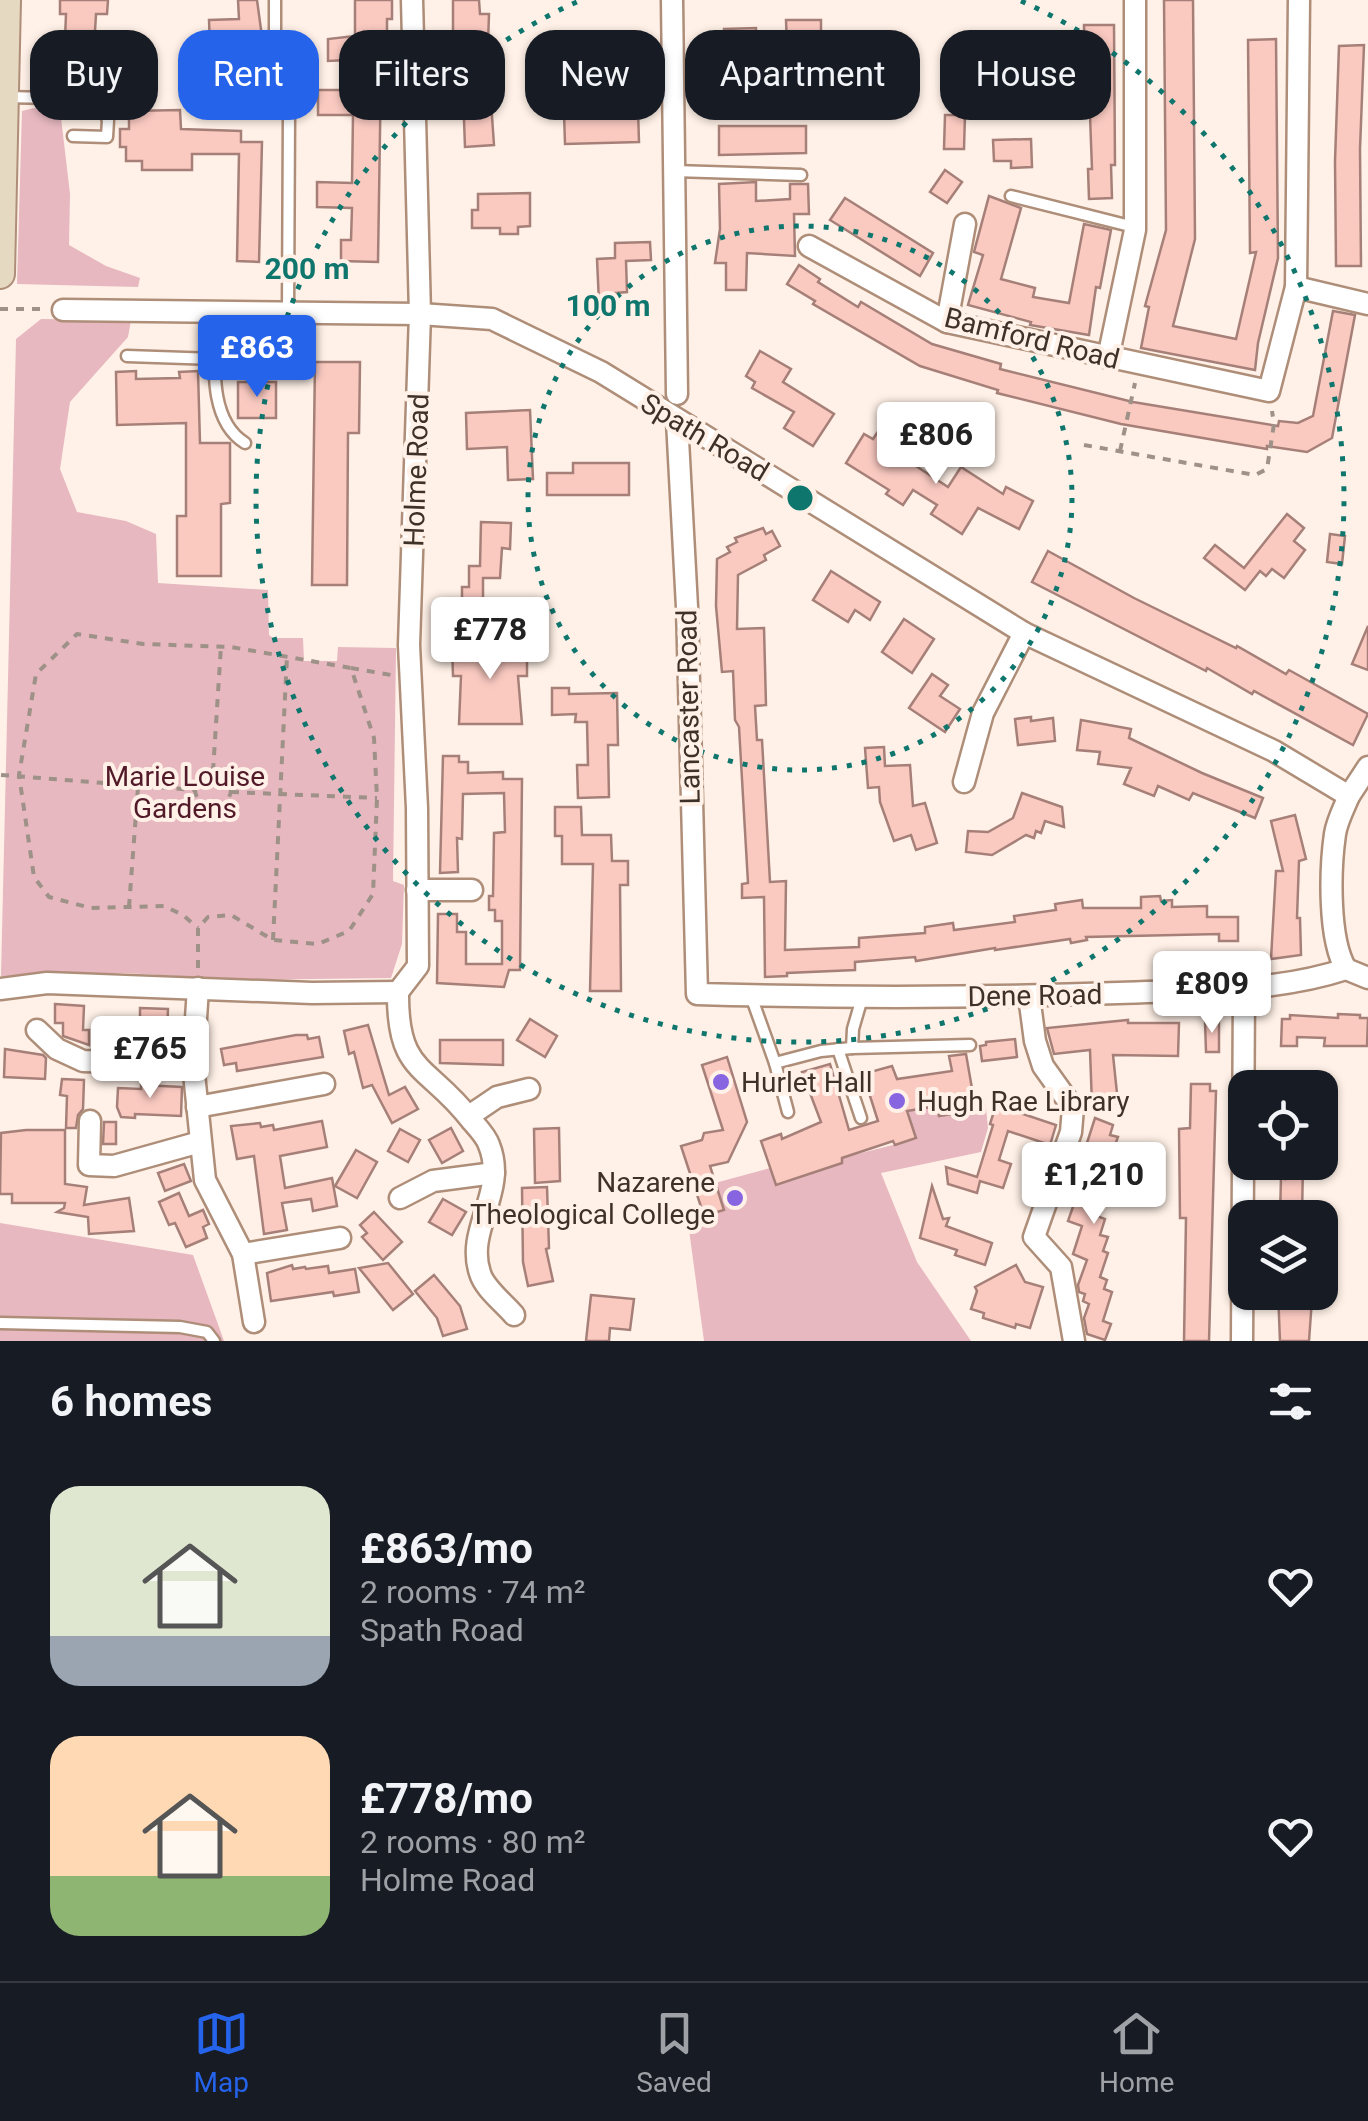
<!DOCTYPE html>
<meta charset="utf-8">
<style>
body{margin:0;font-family:Roboto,sans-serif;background:#242831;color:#f1f3f6;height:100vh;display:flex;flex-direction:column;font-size:38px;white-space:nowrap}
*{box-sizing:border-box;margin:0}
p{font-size:32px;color:#9ea1a6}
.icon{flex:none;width:55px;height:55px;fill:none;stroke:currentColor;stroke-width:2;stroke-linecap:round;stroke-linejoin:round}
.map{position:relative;height:1341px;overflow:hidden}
.panel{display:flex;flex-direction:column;background:#171b24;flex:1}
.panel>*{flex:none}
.guide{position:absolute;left:30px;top:30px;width:1310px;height:90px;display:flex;gap:20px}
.fabs{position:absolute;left:1228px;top:1070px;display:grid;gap:20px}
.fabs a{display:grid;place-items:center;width:110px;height:110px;border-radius:20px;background:#171b24;box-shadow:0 2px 8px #0004;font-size:50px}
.price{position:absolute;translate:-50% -85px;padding:0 22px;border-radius:10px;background:#fff;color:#222;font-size:32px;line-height:65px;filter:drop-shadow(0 2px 5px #0008)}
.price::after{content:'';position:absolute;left:50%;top:60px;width:30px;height:22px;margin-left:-15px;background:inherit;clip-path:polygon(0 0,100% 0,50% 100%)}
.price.on{background:#2563eb;color:#fff}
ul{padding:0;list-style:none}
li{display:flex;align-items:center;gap:30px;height:250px;padding:0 50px}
li span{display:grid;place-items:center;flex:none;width:280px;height:200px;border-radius:30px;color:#555}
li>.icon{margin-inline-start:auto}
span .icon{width:120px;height:120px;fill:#fffc;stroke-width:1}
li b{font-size:42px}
h2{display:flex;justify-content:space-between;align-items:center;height:120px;padding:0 50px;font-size:42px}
.chip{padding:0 35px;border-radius:30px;background:#171b24;box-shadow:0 2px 8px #0004;font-size:35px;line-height:90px}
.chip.on{background:#2563eb;color:#fff}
.tab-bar{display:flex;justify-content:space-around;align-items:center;height:140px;border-top:2px solid #363941;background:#171b24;font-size:28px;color:#9ea1a6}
.tab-bar a{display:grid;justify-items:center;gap:5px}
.tab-bar .on{color:#2563eb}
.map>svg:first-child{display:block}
.green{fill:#e7b8c0}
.building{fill:#facac1;stroke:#a68078;stroke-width:2.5}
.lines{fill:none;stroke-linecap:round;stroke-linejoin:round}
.service-casing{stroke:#ae8e79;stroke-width:15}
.minor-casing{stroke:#ae8e79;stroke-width:25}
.secondary-casing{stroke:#ae8e79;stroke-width:32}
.path{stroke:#9e9187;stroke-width:4;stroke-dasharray:8 8;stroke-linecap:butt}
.service{stroke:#fff;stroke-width:10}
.minor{stroke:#fff;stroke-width:20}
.secondary{stroke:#e6d9c2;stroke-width:28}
.ring{fill:none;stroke:#0f766e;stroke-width:5;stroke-dasharray:5 10}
.poi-dot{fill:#8764e0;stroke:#fff1e7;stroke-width:4}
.labels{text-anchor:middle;stroke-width:8;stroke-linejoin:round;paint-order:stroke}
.street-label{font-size:28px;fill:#3e3128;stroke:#fff1e7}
.park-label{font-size:28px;fill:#521929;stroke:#fff1e7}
.poi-label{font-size:28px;fill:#3e3128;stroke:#fff1e7;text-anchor:start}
.centre{fill:#0f766e;stroke:#fff1e7;stroke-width:5}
.ring-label{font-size:30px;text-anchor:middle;font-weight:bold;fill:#0f766e;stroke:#fff1e7;stroke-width:8;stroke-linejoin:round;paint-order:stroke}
</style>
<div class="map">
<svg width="1368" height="1341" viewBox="0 0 1368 1341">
<rect width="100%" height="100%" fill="#fff1e7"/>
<g class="green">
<polygon points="34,108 60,109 70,194 69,245 106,266 140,278 138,287 17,284 22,111"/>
<polygon points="41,319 131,320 128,337 70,402 60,469 77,512 126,521 156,534 158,583 268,590 269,635 273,638 303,638 304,661 337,661 338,647 396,648 393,881 404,885 402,944 391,978 242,980 126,973 1,976 16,339"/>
<polygon points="985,1098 988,1128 981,1152 881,1173 917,1262 971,1341 704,1341 688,1222 723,1210 715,1183 770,1168 777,1185 842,1163 842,1158 916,1139 905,1106 937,1106 939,1116 957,1113 956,1103"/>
<polygon points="0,1223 193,1255 224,1341 0,1341"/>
</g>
<g class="building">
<polygon points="60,0 108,0 107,14 96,14 93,65 64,64 66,14 60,14"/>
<polygon points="238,0 257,0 263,44 210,47 209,20 239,19"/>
<polygon points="355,0 392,0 392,19 387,19 387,68 381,68 378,262 341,261 341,240 351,240 352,208 317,207 317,182 352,183 353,115 318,115 318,90 348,90 348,60 328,61 328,39 355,36"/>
<polygon points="453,0 479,0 480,14 489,14 487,73 489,73 494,145 465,147 463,93 453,93"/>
<polygon points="1164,0 1193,0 1195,239 1173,326 1236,339 1256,252 1250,253 1248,40 1276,39 1278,258 1258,343 1255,370 1141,348 1149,307 1145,306 1166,230"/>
<polygon points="786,20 821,20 821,45 787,46"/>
<polygon points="1084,25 1114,25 1115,165 1111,165 1112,198 1089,199 1088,169 1092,169 1090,116 1085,116"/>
<polygon points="756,28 757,65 725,66 724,29"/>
<polygon points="1364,45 1360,149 1361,266 1336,266 1335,161 1339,46"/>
<polygon points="638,109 639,142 565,144 564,112"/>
<polygon points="180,110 181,129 241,131 241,142 262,142 259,262 237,261 239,154 192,154 192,170 142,170 142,161 126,161 126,147 120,147 120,129 129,129 129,111"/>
<polygon points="945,115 965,115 964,149 944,149"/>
<polygon points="719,126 806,126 806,153 719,155"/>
<polygon points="1031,139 1032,167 1011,168 1011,161 994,161 993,140"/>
<polygon points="945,170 962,182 947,203 930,192"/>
<polygon points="756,182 756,201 790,199 790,184 808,184 809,214 794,214 795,256 747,253 746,290 726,290 726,263 715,263 720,229 719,184"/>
<polygon points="530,193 530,226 518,227 518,234 500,234 500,228 472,228 472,210 478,210 478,194"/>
<polygon points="989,196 1021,208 1001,279 1035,288 1033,297 1069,303 1084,224 1111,230 1100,288 1096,287 1089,335 1030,325 1031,322 968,305 983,255 974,252"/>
<polygon points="845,198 933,253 920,276 830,220"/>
<polygon points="650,242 651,260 626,261 627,292 616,293 616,302 599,303 597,259 615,258 615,243"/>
<polygon points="799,265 820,279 818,282 858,307 861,302 932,344 1001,364 1000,369 1133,402 1278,426 1279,421 1298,423 1313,416 1333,311 1355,315 1332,438 1307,452 1267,446 1267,449 1121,424 997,393 998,390 920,366 813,304 815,301 787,284"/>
<polygon points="760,351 791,369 783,382 834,414 813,446 784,428 794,412 752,388 755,382 746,376"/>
<polygon points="315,362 360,362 359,433 348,433 347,585 312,585"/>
<polygon points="136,371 136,379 180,378 179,372 198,371 200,443 230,443 230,503 221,504 221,576 177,576 177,516 186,516 186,423 117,425 116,372"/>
<rect x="238" y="382" width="38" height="36"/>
<polygon points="530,410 533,479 508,480 507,447 467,449 466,413"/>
<polygon points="879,430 892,439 887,447 948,487 961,467 1003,494 1006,487 1033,501 1019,529 978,508 962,534 931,514 937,505 913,490 903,505 886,494 889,490 846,463 864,434 873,439"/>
<polygon points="573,463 629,463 629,495 547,495 547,473 573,473"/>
<polygon points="1287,514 1304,528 1294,541 1305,550 1284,578 1272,569 1266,576 1260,571 1245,590 1204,558 1215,545 1244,568"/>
<polygon points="481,522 511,523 510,549 502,548 500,578 483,578 483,602 462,602 462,587 469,587 469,566 480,566"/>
<polygon points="763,528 766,534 772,531 780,546 764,555 766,560 738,575 737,629 764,628 766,705 755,706 757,740 762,740 770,882 786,881 785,950 859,947 859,938 925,933 925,927 953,923 954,930 1015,922 1014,916 1056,910 1055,904 1082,900 1083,908 1141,908 1141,897 1160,896 1161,901 1172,900 1172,907 1207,906 1207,917 1238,917 1238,941 1219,941 1219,934 1086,937 1087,940 1071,943 1070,939 995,950 995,948 916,961 915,957 855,962 855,970 787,973 787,976 765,977 764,897 742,898 742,884 748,883 739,727 735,720 733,671 722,672 716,606 717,559 730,552 727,547 737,542 735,538"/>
<polygon points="1330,534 1345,536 1342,564 1327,562"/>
<polygon points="1048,551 1134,598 1236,648 1237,646 1286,674 1289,670 1368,714 1353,745 1254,691 1252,694 1207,668 1206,671 1032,582"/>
<polygon points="831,571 880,602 870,620 855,610 848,622 813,600"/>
<polygon points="904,619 934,639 912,673 882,652"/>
<polygon points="1368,626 1368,670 1352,664"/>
<polygon points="527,643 527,676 518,676 522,724 459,724 461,676 453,676 452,645"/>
<polygon points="932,674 948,685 940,696 960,709 945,732 909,708"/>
<polygon points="552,688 569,688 569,694 617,693 618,745 608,745 609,797 578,798 577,765 588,765 587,722 575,722 576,714 552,715"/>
<polygon points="1031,717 1031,721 1053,718 1055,741 1018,745 1015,719"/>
<polygon points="1081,720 1131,729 1129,738 1202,773 1263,798 1255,818 1193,793 1189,800 1158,786 1154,796 1124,784 1131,768 1098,764 1100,752 1077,750"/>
<polygon points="884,747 885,766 910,765 913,806 925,803 937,843 916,850 911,835 894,841 880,802 879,787 868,788 865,748"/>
<polygon points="443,756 459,756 459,762 468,762 468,773 503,772 503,779 522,779 520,970 509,970 504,987 437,983 438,914 457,914 457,932 466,932 466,964 502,964 502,921 495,921 495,910 489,910 489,896 493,896 494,833 505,832 504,793 463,794 462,839 457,838 458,872 440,873"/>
<polygon points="1022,793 1062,807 1064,827 1045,821 1041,833 1036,831 1034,838 1026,835 992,855 966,852 968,831 988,832 1013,818"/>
<polygon points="555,807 581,807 582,835 611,835 612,861 628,861 628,885 620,885 621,991 590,991 593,864 562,864 562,836 555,836"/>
<polygon points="1295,815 1306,859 1299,861 1297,918 1300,918 1301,955 1271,959 1276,871 1283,871 1271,821"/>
<polygon points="55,1004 84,1006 83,1030 89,1030 89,1045 63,1036 63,1023 55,1023"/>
<polygon points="140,1008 168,1009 167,1036 178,1036 177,1050 149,1049 150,1026 140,1026"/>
<polygon points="1338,1014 1360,1015 1360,1018 1368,1018 1367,1046 1324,1046 1325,1038 1297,1037 1297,1046 1281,1046 1282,1019 1290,1019 1290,1015 1338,1018"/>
<polygon points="530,1019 557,1036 545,1057 517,1040"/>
<polygon points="1128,1020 1128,1023 1179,1023 1178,1056 1113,1055 1118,1103 1092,1105 1090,1050 1054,1054 1047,1028"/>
<polygon points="1205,1021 1219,1021 1219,1052 1206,1052"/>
<polygon points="368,1025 389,1095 405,1087 418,1109 392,1123 372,1085 363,1088 354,1052 349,1054 344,1031"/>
<polygon points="296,1035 307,1035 308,1039 319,1037 323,1057 237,1071 236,1063 224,1065 221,1049"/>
<polygon points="1015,1039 1017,1057 982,1061 980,1046 986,1045 986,1042"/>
<polygon points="440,1040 503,1040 503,1065 440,1063"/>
<polygon points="5,1049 43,1055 46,1058 45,1079 4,1077"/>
<polygon points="966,1054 974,1100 956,1103 958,1113 939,1116 937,1106 907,1111 916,1138 895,1145 893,1141 842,1158 842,1163 776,1185 761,1141 781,1134 782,1139 821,1122 802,1072 830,1064 849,1130 878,1121 863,1074 892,1066 897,1079 952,1071 949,1056"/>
<polygon points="727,1057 747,1122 728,1162 710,1166 724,1210 704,1216 681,1146 702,1140 704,1133 723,1130 702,1065"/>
<polygon points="62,1079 84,1080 83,1109 78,1115 76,1128 66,1128 67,1096 60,1095"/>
<polygon points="1191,1084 1210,1084 1210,1091 1216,1091 1209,1341 1184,1341 1186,1218 1180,1218 1179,1129 1190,1128"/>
<polygon points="141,1085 182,1087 181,1116 135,1114 135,1118 121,1117 117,1107 118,1088 141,1089"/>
<polygon points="996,1105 1056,1125 1050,1145 1008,1131 999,1160 1011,1164 1003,1188 980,1181 977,1193 948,1184 946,1167 977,1177 993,1125 990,1124"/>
<polygon points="1095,1118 1113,1125 1110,1135 1118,1137 1099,1189 1103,1190 1094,1215 1105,1219 1100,1235 1108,1237 1103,1251 1108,1253 1100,1277 1107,1280 1104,1289 1112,1292 1103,1321 1111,1324 1105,1340 1087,1334 1084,1318 1089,1304 1083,1301 1085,1294 1079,1292 1078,1285 1087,1260 1073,1254 1082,1226 1068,1221 1082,1181 1084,1173 1078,1171"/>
<polygon points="322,1121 327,1147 280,1156 285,1188 332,1178 337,1206 313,1211 311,1199 282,1203 287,1230 264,1234 254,1156 237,1159 231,1126 260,1123 261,1127 273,1125 274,1130"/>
<polygon points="104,1122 116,1122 116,1144 103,1144"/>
<polygon points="451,1128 463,1151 442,1163 429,1140"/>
<polygon points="559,1128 560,1181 535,1183 534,1129"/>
<polygon points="400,1129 420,1140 408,1162 388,1151"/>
<polygon points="26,1130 65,1130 65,1184 87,1187 84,1205 129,1198 134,1231 89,1234 88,1217 57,1212 64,1208 65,1203 12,1203 12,1194 0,1194 1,1133"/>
<polygon points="356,1150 377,1162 357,1198 335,1186"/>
<polygon points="1286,1162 1303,1162 1302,1217 1280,1216 1281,1178 1285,1179"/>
<polygon points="184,1164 191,1181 165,1191 158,1173"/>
<polygon points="932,1186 943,1219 949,1218 946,1226 992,1243 985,1265 955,1255 957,1250 920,1238"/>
<polygon points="547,1187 549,1248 546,1249 553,1281 528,1286 523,1262 522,1188"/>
<polygon points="179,1193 189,1216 203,1210 209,1224 203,1227 207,1238 186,1247 175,1223 169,1225 159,1202"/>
<polygon points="443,1199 466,1212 452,1235 429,1222"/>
<polygon points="374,1212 402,1242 383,1260 362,1237 367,1233 360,1225"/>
<polygon points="388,1263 413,1294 393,1310 359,1268"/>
<polygon points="292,1265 293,1269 305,1267 306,1269 328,1266 329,1273 355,1269 359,1292 334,1296 333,1292 271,1301 267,1273"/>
<polygon points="1016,1265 1025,1282 1043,1287 1030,1328 1016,1324 1015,1328 983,1318 984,1313 971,1309 977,1291 975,1287"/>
<polygon points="434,1275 460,1306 467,1329 443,1336 437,1318 415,1291"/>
<polygon points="1278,1292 1301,1292 1301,1298 1312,1299 1309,1341 1280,1341"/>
<polygon points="591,1295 634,1299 630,1330 610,1328 609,1341 586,1341"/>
</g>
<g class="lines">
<g class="service-casing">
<g id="service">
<polyline points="275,49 275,0"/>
<polyline points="5,97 98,99 108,120 107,137 73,136"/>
<polyline points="674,171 801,175"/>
<polyline points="1011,196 1134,227"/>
<path d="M 215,312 C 216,353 205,418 245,443"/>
<polyline points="288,313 289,114"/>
<polyline points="127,356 215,359"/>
<polyline points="751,996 775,1063 821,1051 852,1048 853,1029 862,998"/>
<polyline points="852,1048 970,1045"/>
<polyline points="838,1049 861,1118"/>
<polyline points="775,1063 788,1112"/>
<polyline points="0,1323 180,1327 207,1332 214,1341"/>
</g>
</g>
<g class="minor-casing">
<g id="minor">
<polyline points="672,0 677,394"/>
<polyline points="809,246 947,322 1269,391 1296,287 1299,0"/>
<polyline points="1296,287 1368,304"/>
<path d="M 63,310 L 420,314 L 492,319 L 601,372 L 1024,633 L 1274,751 L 1349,796 C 1344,808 1337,821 1335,834 C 1330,869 1328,939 1346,969"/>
<polyline points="947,322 965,224"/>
<polyline points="1108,358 1135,230 1135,0"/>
<path d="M 677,421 L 687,607 L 697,994 C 838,998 978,998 1118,993 C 1194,990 1273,993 1346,969 L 1368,978"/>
<polyline points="964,782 983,713 1024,633"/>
<polyline points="1349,796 1368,767"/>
<polyline points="417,890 472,890"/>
<polyline points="198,988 193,1064 205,1180 243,1254 254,1322"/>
<polyline points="0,989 47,983 312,993 398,992"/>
<polyline points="398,992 418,966 417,808 409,645 420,314 412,0"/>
<path d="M 398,992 C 397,1075 428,1064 471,1120 C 477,1127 486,1136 489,1145 C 508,1192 465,1229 480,1273 C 484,1288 504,1303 514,1315"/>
<polyline points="1029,996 1035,1041 1043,1066 1073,1108 1071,1132 1034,1237 1061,1267 1074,1341"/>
<polyline points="37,1030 57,1049 83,1061 193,1064"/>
<polyline points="197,1107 324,1084"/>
<polyline points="469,1116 497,1097 529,1089"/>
<polyline points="90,1121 89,1165 114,1166 200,1142"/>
<polyline points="400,1198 433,1181 494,1173"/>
<polyline points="243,1254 340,1238"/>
<polyline points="1242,1341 1244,988"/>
</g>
</g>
<g class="secondary-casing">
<polyline id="secondary" points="0,274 6,0"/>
</g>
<g class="path">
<polyline points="0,309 45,309"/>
<polyline points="1084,445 1255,475 1267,469 1274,424 1272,411"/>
<polyline points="1120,451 1135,383"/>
<polyline points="351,668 391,675"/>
<polyline points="213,771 221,646"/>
<circle cx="213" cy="789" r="18"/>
<polyline points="1,775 195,790"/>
<polyline points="231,792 377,798"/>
<polyline points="129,907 138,787"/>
<polyline points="273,940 287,657"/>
<polyline points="198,968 198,928 208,917 231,915 273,940 318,944 349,931 373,894 377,798 374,738 351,668 231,647 143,644 77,634 36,674 19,775 34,877 49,897 91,908 164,906 183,915 198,928"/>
</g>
<use href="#service" class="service"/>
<use href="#minor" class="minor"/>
<use href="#secondary" class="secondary"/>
</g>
<g class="ring">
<circle cx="800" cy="498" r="272"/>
<path d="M1021 1A544 544 0 1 1 579 1"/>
</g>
<g class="poi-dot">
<circle cx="721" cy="1082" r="10"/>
<circle cx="897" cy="1101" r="10"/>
<circle cx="735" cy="1198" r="10"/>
</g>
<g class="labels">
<g class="street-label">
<text transform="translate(1032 338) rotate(14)" y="10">Bamford Road</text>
<text transform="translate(705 437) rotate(31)" y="10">Spath Road</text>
<text transform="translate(416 470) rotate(-88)" y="10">Holme Road</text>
<text transform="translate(688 707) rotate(-91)" y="10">Lancaster Road</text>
<text transform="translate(1035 995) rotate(-1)" y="10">Dene Road</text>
</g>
<g class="park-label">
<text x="185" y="786">Marie Louise<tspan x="185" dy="32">Gardens</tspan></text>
</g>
<g class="poi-label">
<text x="741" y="1092">Hurlet Hall</text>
<text x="917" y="1111">Hugh Rae Library</text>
<text x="715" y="1192" text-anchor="end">Nazarene<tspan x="715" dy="32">Theological College</tspan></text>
</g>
</g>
<circle cx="800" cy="498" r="15" class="centre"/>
<g class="ring-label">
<text x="307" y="279">200 m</text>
<text x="608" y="316">100 m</text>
</g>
</svg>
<div class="fabs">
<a><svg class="icon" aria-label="locate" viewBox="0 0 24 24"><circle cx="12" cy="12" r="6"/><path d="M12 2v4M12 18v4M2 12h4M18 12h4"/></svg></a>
<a><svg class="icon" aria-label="layers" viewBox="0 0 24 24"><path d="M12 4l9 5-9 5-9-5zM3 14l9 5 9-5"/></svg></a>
</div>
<b class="price on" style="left:257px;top:400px">£863</b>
<b class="price" style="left:936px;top:487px">£806</b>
<b class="price" style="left:490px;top:682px">£778</b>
<b class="price" style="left:1212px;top:1036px">£809</b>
<b class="price" style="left:150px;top:1101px">£765</b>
<b class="price" style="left:1094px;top:1227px">£1,210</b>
<div class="guide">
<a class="chip">Buy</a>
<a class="chip on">Rent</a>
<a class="chip">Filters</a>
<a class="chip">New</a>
<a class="chip">Apartment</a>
<a class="chip">House</a>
</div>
</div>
<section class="panel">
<h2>6 homes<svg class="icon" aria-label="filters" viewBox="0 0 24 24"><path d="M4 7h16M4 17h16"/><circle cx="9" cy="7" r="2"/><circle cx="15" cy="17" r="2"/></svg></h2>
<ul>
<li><span style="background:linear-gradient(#dfe7d0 75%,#9aa5b1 0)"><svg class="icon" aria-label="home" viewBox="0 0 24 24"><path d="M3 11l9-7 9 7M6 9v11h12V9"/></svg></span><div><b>£863/mo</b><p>2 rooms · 74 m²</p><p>Spath Road</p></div><svg class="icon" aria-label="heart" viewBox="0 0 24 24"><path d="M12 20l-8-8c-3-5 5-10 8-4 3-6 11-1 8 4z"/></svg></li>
<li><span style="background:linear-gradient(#ffd9b3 70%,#8fb573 0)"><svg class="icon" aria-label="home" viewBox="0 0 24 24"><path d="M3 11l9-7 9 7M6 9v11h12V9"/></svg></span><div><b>£778/mo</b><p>2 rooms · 80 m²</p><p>Holme Road</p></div><svg class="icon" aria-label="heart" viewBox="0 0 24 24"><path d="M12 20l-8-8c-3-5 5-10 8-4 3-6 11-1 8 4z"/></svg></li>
</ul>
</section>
<nav class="tab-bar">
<a class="on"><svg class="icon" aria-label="map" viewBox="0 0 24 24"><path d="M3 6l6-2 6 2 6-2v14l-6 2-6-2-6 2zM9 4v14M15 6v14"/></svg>Map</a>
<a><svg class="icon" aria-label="saved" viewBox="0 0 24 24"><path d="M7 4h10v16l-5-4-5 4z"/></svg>Saved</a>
<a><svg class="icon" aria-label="home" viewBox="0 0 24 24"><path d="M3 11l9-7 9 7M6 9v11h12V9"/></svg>Home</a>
</nav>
